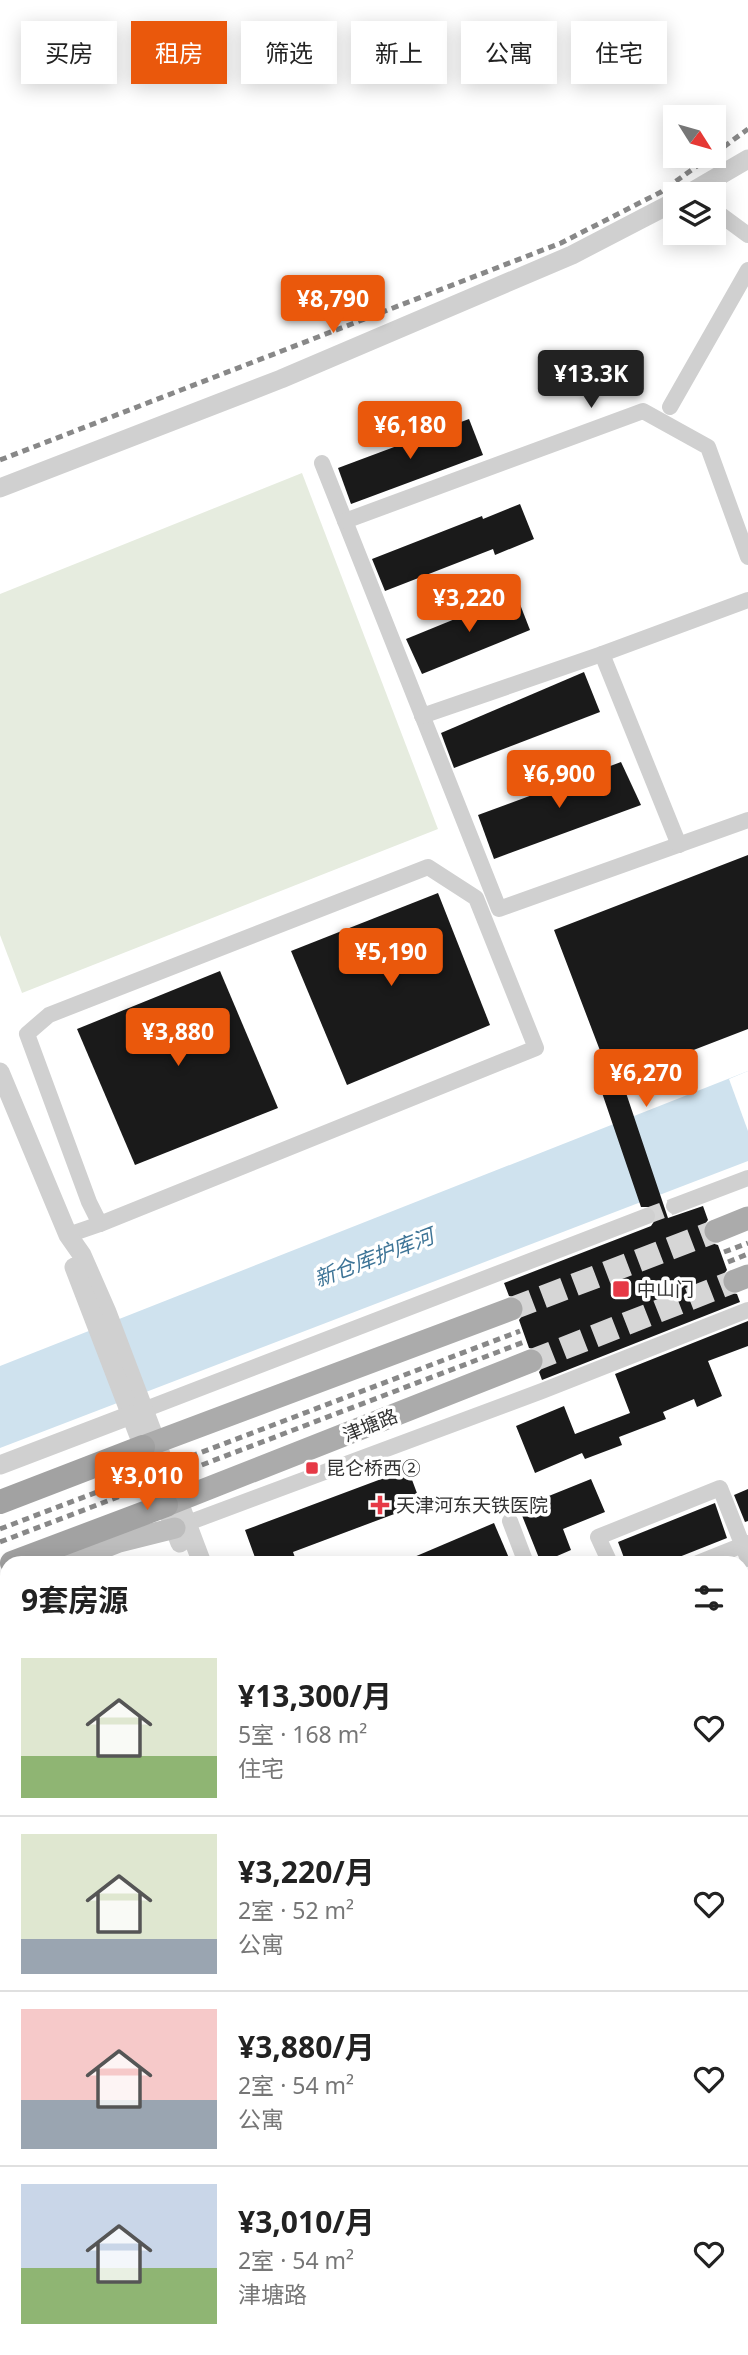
<!DOCTYPE html>
<html lang="zh">
<meta charset="utf-8">
<style>
body{margin:0;font-family:"Noto Sans","Noto Sans SC",sans-serif;background:#f2f2f2;color:#222;height:100vh;display:flex;flex-direction:column;font-size:26px;white-space:nowrap}
*{box-sizing:border-box;margin:0}
p{font-size:23px;color:#767676}
.icon{flex:none;width:38px;height:38px;fill:none;stroke:currentColor;stroke-width:2;stroke-linecap:round;stroke-linejoin:round}
.map{position:relative;flex:1;overflow:hidden}
.sheet{position:absolute;left:0px;top:1556px;width:749px;height:800px;display:flex;flex-direction:column;background:#fff;border-radius:21px 21px 0 0;box-shadow:0 4px 18px #0003}
.sheet>*{flex:none}
.hud{position:absolute;left:21px;top:21px;width:707px;height:63px;display:flex;gap:14px}
.needle{width:46px;rotate:127deg}
.buttons{position:absolute;left:663px;top:105px;display:grid;gap:14px}
.buttons a{display:grid;place-items:center;width:63px;height:63px;border-radius:0px;background:#fff;box-shadow:0 4px 18px #0003;font-size:35px}
.price{position:absolute;translate:-50% -60px;padding:0 16px;border-radius:7px;background:#ea580c;color:#fff;font-size:23px;line-height:46px;filter:drop-shadow(0 2px 4px #0008)}
.price::after{content:'';position:absolute;left:50%;top:42px;width:21px;height:16px;margin-left:-10px;background:inherit;clip-path:polygon(0 0,100% 0,50% 100%)}
.price.current{background:#222;color:#fff}
ul{padding:0;list-style:none}
li{display:flex;align-items:center;gap:21px;height:175px;padding:0 21px}
li+li{border-top:2px solid #e0e0e0}
li span{display:grid;place-items:center;flex:none;width:196px;height:140px;border-radius:0px;color:#555}
li>.icon{margin-inline-start:auto}
span .icon{width:84px;height:84px;fill:#fffc;stroke-width:1}
li b{font-size:30px}
h2{display:flex;justify-content:space-between;align-items:center;height:84px;padding:0 21px;font-size:30px}
.pill{padding:0 24px;border-radius:0px;background:#fff;box-shadow:0 4px 18px #0003;font-size:24px;line-height:63px}
.pill.current{background:#ea580c;color:#fff}
.map>svg:first-child{display:block}
.green{fill:#e6ecdf}
.water{fill:#cfe2ee}
.pier{fill:#fff}
.building{fill:#1a1a1a}
.lines{fill:none;stroke-linecap:round;stroke-linejoin:round}
.minor-tunnel{stroke:#d6d6d6;stroke-width:16;stroke-dasharray:16 8;stroke-linecap:butt}
.primary-tunnel{stroke:#d6d6d6;stroke-width:23;stroke-dasharray:23 11;stroke-linecap:butt}
.minor{stroke:#d0d0d0;stroke-width:16}
.tertiary{stroke:#d0d0d0;stroke-width:19}
.secondary{stroke:#bdbdbd;stroke-width:21}
.primary{stroke:#ababab;stroke-width:23}
.trunk{stroke:#a2a2a2;stroke-width:24}
.rail{stroke:#888;stroke-width:5;stroke-dasharray:7 5;stroke-linecap:butt}
.poi-dot{fill:#e63946;stroke:#fff;stroke-width:2.5}
.labels{text-anchor:middle;stroke-width:7;stroke-linejoin:round;paint-order:stroke}
.poi-label{font-size:19px;fill:#333;stroke:#fff;text-anchor:start}
.street-label{font-size:19px;fill:#333;stroke:#fff}
.water-label{font-size:21px;font-style:italic;fill:#3f7597;stroke:#fff}
</style>
<div class="map">
<svg width="748" height="2355" viewBox="0 0 748 2355">
<rect width="100%" height="100%" fill="#fff"/>
<g class="green">
<polygon points="302,473 438,829 22,993 0,935 0,594"/>
<polygon points="7,1606 7,1714 0,1717 0,1610"/>
</g>
<polygon class="water" points="748,1071 748,1161 0,1448 0,1366"/>
<polygon class="pier" points="748,1071 748,1131 729,1079"/>
<g class="building">
<polygon points="469,419 483,455 351,504 338,468"/>
<polygon points="520,504 534,539 495,555 493,549 385,591 372,559 482,516 483,519"/>
<polygon points="516,594 530,630 422,674 406,639"/>
<polygon points="584,672 600,712 454,768 441,733"/>
<polygon points="621,762 641,805 494,859 478,815"/>
<polygon points="748,855 748,1029 621,1078 668,1218 703,1206 708,1220 702,1228 703,1236 708,1242 718,1245 727,1270 721,1278 722,1287 727,1292 737,1294 740,1302 542,1380 539,1372 545,1364 544,1357 539,1350 529,1348 519,1320 525,1312 524,1303 519,1298 509,1296 504,1283 651,1226 657,1217 653,1207 641,1207 600,1087 612,1082 554,930"/>
<polygon points="438,893 490,1025 347,1085 291,951"/>
<polygon points="220,971 278,1108 135,1165 77,1029"/>
<polygon points="748,1321 748,1346 708,1361 722,1396 697,1407 694,1399 663,1412 666,1419 619,1437 622,1445 585,1459 582,1453 535,1473 516,1426 564,1406 575,1434 630,1413 615,1374"/>
<polygon points="408,1469 421,1504 293,1552 297,1563 257,1563 245,1530"/>
<polygon points="591,1479 605,1512 563,1529 571,1550 541,1563 519,1508"/>
<polygon points="748,1489 748,1521 745,1522 734,1495"/>
<polygon points="715,1503 727,1538 664,1563 626,1563 618,1542"/>
<polygon points="494,1523 509,1558 497,1563 400,1563"/>
</g>
<g class="lines">
<polyline class="minor-tunnel" points="647,1216 674,1206"/>
<g class="primary-tunnel">
<polyline points="511,1309 716,1231"/>
<polyline points="531,1361 735,1281"/>
</g>
<g class="minor">
<polyline points="714,210 748,235"/>
<polyline points="670,407 748,270"/>
<polyline points="322,463 499,909 748,820"/>
<polyline points="345,521 643,411 708,447 748,557"/>
<polyline points="602,654 679,845"/>
<polyline points="422,716 602,654 748,600"/>
<polygon points="428,867 476,898 536,1048 100,1224 89,1202 27,1034 49,1015"/>
<polyline points="674,1206 748,1178"/>
<polyline points="68,1235 100,1224"/>
<polyline points="133,1414 647,1216"/>
<polyline points="510,1521 526,1563"/>
<polyline points="177,1527 542,1391 748,1310"/>
<polyline points="610,1563 598,1537 720,1488 748,1559"/>
<polyline points="698,1563 748,1543"/>
<polyline points="742,1628 748,1626"/>
<polyline points="0,1639 7,1657"/>
<polyline points="742,1669 748,1683"/>
<polyline points="742,1715 748,1712"/>
<polyline points="0,1726 7,1724"/>
<polyline points="742,1815 748,1813"/>
<polyline points="0,1889 7,1887"/>
<polyline points="742,1910 748,1907"/>
<polyline points="0,2030 7,2028"/>
<polyline points="742,2085 748,2082"/>
<polyline points="742,2194 748,2192"/>
<polyline points="411,2348 413,2355"/>
<polyline points="742,2348 745,2355"/>
<polyline points="30,2355 46,2348"/>
<polyline points="574,2355 590,2348"/>
</g>
<g class="tertiary">
<polyline points="688,194 748,159"/>
<polyline points="0,488 281,379 572,255 676,201"/>
<polyline points="0,1072 68,1235 82,1255 107,1312 202,1563"/>
<polyline points="74,1267 180,1543"/>
<polyline points="0,1465 131,1415"/>
<polyline points="742,1993 748,1991"/>
<polyline points="0,2283 7,2280"/>
<polyline points="501,2348 504,2355"/>
</g>
<g class="secondary">
<polyline points="66,1563 119,1542 175,1528"/>
<polyline points="0,1592 7,1589"/>
</g>
<g class="primary">
<polyline points="716,1231 748,1218"/>
<polyline points="735,1281 748,1276"/>
<polyline points="143,1447 511,1309"/>
<polyline points="166,1505 531,1361"/>
</g>
<g class="trunk">
<polyline points="0,1502 143,1447"/>
<polyline points="12,1563 166,1505"/>
</g>
<g class="rail">
<polyline points="714,154 748,129"/>
<polyline points="0,460 561,243 661,192 711,156"/>
<polyline points="724,1252 748,1243"/>
<polyline points="728,1262 748,1254"/>
<polyline points="0,1529 520,1331"/>
<polyline points="0,1542 524,1342"/>
</g>
</g>
<g class="poi-dot">
<rect x="612" y="1280" width="18" height="18" rx="3.5"/>
<rect x="305" y="1461" width="14" height="14" rx="3.5"/>
<path d="M376.5 1494.5h7v7h7v7h-7v7h-7v-7h-7v-7h7z"/>
</g>
<g class="labels">
<g class="poi-label">
<text x="637" y="1296">中山门</text>
<text x="326" y="1475">昆仑桥西②</text>
<text x="396" y="1512">天津河东天铁医院</text>
</g>
<g class="street-label">
<text transform="translate(370 1425) rotate(-22)" y="7">津塘路</text>
</g>
<g class="water-label">
<text transform="translate(374 1258) rotate(-21)" y="7">新仓库护库河</text>
</g>
</g>
</svg>
<div class="buttons">
<a><svg class="needle" viewBox="-14 -14 28 28"><path d="M0-13l5 13h-10z" fill="#e53935"/><path d="M0 13l5-13h-10z" fill="#767676"/></svg></a>
<a><svg class="icon" aria-label="layers" viewBox="0 0 24 24"><path d="M12 4l9 5-9 5-9-5zM3 14l9 5 9-5"/></svg></a>
</div>
<b class="price" style="left:333px;top:335px">¥8,790</b>
<b class="price current" style="left:591px;top:410px">¥13.3K</b>
<b class="price" style="left:410px;top:461px">¥6,180</b>
<b class="price" style="left:469px;top:634px">¥3,220</b>
<b class="price" style="left:559px;top:810px">¥6,900</b>
<b class="price" style="left:391px;top:988px">¥5,190</b>
<b class="price" style="left:178px;top:1068px">¥3,880</b>
<b class="price" style="left:646px;top:1109px">¥6,270</b>
<b class="price" style="left:147px;top:1512px">¥3,010</b>
<div class="hud">
<a class="pill">买房</a>
<a class="pill current">租房</a>
<a class="pill">筛选</a>
<a class="pill">新上</a>
<a class="pill">公寓</a>
<a class="pill">住宅</a>
</div>
<section class="sheet">
<h2>9套房源<svg class="icon" aria-label="filters" viewBox="0 0 24 24"><path d="M4 7h16M4 17h16"/><circle cx="9" cy="7" r="2"/><circle cx="15" cy="17" r="2"/></svg></h2>
<ul>
<li><span style="background:linear-gradient(#dfe7d0 70%,#8fb573 0)"><svg class="icon" aria-label="home" viewBox="0 0 24 24"><path d="M3 11l9-7 9 7M6 9v11h12V9"/></svg></span><div><b>¥13,300/月</b><p>5室 · 168 m²</p><p>住宅</p></div><svg class="icon" aria-label="heart" viewBox="0 0 24 24"><path d="M12 20l-8-8c-3-5 5-10 8-4 3-6 11-1 8 4z"/></svg></li>
<li><span style="background:linear-gradient(#dfe7d0 75%,#9aa5b1 0)"><svg class="icon" aria-label="home" viewBox="0 0 24 24"><path d="M3 11l9-7 9 7M6 9v11h12V9"/></svg></span><div><b>¥3,220/月</b><p>2室 · 52 m²</p><p>公寓</p></div><svg class="icon" aria-label="heart" viewBox="0 0 24 24"><path d="M12 20l-8-8c-3-5 5-10 8-4 3-6 11-1 8 4z"/></svg></li>
<li><span style="background:linear-gradient(#f6c9c9 65%,#9aa5b1 0)"><svg class="icon" aria-label="home" viewBox="0 0 24 24"><path d="M3 11l9-7 9 7M6 9v11h12V9"/></svg></span><div><b>¥3,880/月</b><p>2室 · 54 m²</p><p>公寓</p></div><svg class="icon" aria-label="heart" viewBox="0 0 24 24"><path d="M12 20l-8-8c-3-5 5-10 8-4 3-6 11-1 8 4z"/></svg></li>
<li><span style="background:linear-gradient(#c9d6e8 60%,#8fb573 0)"><svg class="icon" aria-label="home" viewBox="0 0 24 24"><path d="M3 11l9-7 9 7M6 9v11h12V9"/></svg></span><div><b>¥3,010/月</b><p>2室 · 54 m²</p><p>津塘路</p></div><svg class="icon" aria-label="heart" viewBox="0 0 24 24"><path d="M12 20l-8-8c-3-5 5-10 8-4 3-6 11-1 8 4z"/></svg></li>
</ul>
</section>
</div>
